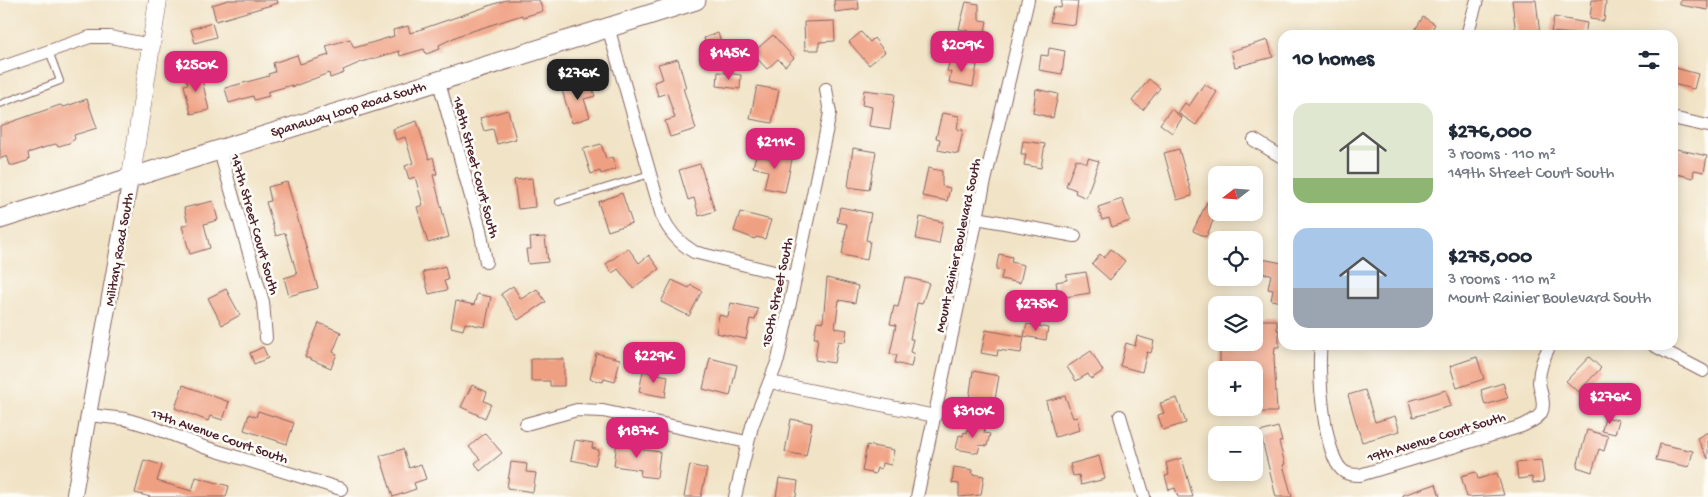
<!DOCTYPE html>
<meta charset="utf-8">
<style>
body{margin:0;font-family:"Gochi Hand",sans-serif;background:#f2f2f3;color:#1f2937;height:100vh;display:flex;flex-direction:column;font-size:19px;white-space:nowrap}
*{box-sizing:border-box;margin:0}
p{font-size:16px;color:#747a83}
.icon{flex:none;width:28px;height:28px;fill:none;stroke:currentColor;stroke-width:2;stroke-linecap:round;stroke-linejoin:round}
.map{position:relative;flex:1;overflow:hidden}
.drawer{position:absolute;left:1278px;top:30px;width:400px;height:320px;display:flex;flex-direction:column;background:#fff;border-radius:15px;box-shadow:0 2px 12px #0003}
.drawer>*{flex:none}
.needle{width:32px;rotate:253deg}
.controls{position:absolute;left:1208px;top:166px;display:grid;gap:10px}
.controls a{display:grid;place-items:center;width:55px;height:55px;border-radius:10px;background:#fff;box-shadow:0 2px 12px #0003;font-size:25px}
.price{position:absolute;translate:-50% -42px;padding:0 11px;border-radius:10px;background:#db2777;color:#fff;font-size:16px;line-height:32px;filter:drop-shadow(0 1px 2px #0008)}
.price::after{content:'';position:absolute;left:50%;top:30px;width:15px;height:11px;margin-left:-8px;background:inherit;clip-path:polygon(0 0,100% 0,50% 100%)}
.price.on{background:#222;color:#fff}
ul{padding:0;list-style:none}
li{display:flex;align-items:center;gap:15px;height:125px;padding:0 15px}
li span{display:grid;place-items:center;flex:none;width:140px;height:100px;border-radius:15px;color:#555}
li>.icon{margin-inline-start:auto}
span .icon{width:60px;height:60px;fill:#fffc;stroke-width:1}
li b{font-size:21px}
h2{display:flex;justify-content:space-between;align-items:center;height:60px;padding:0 15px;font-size:21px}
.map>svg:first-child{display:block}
.building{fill:#f0a082}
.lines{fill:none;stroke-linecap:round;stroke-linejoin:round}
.service-casing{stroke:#846461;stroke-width:8}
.minor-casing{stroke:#846461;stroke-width:14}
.tertiary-casing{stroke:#846461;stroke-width:17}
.secondary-casing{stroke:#846461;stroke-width:19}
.primary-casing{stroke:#846461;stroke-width:21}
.service{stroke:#fff;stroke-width:6}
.minor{stroke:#fff;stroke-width:12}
.tertiary{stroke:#fff;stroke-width:15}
.secondary{stroke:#fff;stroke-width:18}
.primary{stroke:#fff;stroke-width:19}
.labels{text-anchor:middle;stroke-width:5;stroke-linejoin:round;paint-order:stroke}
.street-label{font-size:14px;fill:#4a1f2b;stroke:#fdfcf7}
</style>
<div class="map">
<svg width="1708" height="497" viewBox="0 0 1708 497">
<rect width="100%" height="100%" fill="#fdfcf7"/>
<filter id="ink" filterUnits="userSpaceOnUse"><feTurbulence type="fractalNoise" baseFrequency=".02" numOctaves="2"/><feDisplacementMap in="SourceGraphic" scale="10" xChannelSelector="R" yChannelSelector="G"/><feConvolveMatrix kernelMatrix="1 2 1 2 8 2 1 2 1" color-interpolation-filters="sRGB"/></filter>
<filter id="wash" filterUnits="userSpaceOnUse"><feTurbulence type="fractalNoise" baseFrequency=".0096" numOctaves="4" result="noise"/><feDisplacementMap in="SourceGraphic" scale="20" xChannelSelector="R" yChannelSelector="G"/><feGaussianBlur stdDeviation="1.12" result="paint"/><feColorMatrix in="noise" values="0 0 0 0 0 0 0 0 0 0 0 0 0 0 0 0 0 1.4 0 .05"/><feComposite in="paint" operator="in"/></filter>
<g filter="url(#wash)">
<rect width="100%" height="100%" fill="#f1e3c6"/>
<g id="blocks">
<g class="building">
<polygon points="228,0 277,0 278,3 216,21 212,5"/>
<polygon points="506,0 539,0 543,11 523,17 522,15 460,35 439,45 440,49 426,54 424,49 400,56 399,51 359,63 343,70 344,73 330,78 329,73 292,87 292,85 267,92 269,96 254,100 253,96 229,103 225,88 269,76 268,74 275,72 273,63 297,55 300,64 329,55 326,46 350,39 354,48 394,36 393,30 408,26 410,33"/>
<polygon points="834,0 858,0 859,9 835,12"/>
<polygon points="1062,0 1078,1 1075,25 1050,22 1053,7 1061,8"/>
<polygon points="1512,0 1536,0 1540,35 1516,35"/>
<polygon points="1592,0 1606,0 1604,21 1590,19"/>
<polygon points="1680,0 1708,0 1708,10 1680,5"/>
<polygon points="966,2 979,4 979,20 987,21 984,37 969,34 969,31 959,29"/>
<polygon points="1423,17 1435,24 1429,35 1412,35"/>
<polygon points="1554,17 1587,23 1585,35 1551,32"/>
<polygon points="834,21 835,41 819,42 819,50 805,50 804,22"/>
<polygon points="212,23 216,37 195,43 191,29"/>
<polygon points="861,32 870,42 874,38 885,52 869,65 849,42"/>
<polygon points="718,33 725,55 711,59 704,38"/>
<polygon points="773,35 794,58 785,66 778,59 767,69 752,53"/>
<polygon points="1268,40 1273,57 1235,67 1231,51"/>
<polygon points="1049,48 1065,51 1062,74 1039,70 1041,55 1048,56"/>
<polygon points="678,59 686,88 683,88 696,129 670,137 665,121 675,118 667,93 658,96 654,82 663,79 658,64"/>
<polygon points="950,59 977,65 973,87 949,82 951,72 947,71"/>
<polygon points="1672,67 1698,74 1694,89 1672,84"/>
<polygon points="200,71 209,110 191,114 184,85 188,84 185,75"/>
<polygon points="718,72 741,75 740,89 717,86"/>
<polygon points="1149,79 1160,88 1143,110 1132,101"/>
<polygon points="590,82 595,96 584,99 590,117 572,123 562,90"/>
<polygon points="1204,84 1217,92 1196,125 1178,113 1185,103 1189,106"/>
<polygon points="757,86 779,90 772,123 750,119"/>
<polygon points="1036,89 1058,94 1053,118 1033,113"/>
<polygon points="864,90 895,94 890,129 869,126 872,107 862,105"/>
<polygon points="87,99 97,128 74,135 75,139 69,143 59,146 55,144 28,153 29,159 27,161 14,165 10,165 7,156 0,159 0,126 60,105 64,107"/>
<polygon points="1171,109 1182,118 1172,133 1160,124"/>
<polygon points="508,110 516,139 497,144 493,129 484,131 480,118"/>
<polygon points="942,113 959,116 957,129 963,130 958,154 938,150 940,139 936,138"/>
<polygon points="417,121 429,159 433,157 437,174 433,175 449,237 428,243 417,207 423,205 415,177 409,179 405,166 413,163 405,137 396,140 393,129"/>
<polygon points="1023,141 1045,144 1041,168 1024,165 1026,154 1021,154"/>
<polygon points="601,144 606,159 612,157 616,169 601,174 600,171 591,174 583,149"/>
<polygon points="853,148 876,152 869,190 848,187"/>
<polygon points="1672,148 1707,156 1704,172 1694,170 1693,178 1672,173"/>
<polygon points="1179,149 1192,196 1177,200 1164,153"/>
<polygon points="772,150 793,155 785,192 764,188 768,171 753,167 756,155 770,158"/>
<polygon points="1088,158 1099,161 1086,198 1075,193 1076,190 1066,186 1076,159 1087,163"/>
<polygon points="700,164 715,211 699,216 694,198 688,200 679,170"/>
<polygon points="928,168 942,171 942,186 950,188 947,201 922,196"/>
<polygon points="532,178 535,207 518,209 514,180"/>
<polygon points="287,182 318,288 289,296 284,278 297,274 285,233 276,236 266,202 271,201 268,187"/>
<polygon points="622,193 632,223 608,231 598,202"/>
<polygon points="1122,199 1130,221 1112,227 1109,218 1102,220 1098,207"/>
<polygon points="213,201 218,220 204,224 210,248 190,254 182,226 188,224 184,208"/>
<polygon points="1207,202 1216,206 1216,214 1206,237 1193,231"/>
<polygon points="840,207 871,213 866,240 870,241 867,260 842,255 847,224 837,222"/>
<polygon points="740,212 771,220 765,239 756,237 755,239 734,231"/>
<polygon points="920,217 943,222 939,244 916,239"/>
<polygon points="545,237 548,262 528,264 526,249 531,249 530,238"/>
<polygon points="628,248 639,263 649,255 659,269 633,288 618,269 612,273 606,264"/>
<polygon points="1111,249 1125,261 1110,280 1092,264 1100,254 1104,258"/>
<polygon points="999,254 1012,257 1011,262 1024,265 1020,283 1001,279 1003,271 996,270"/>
<polygon points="1257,258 1282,263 1282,302 1271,300 1273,290 1268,289 1271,274 1256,273"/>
<polygon points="445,266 448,280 444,281 447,290 429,294 423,272"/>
<polygon points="1086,272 1090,293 1059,298 1056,282 1067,280 1066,275"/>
<polygon points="905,277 929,283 922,304 917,303 910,339 913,339 910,352 914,353 911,367 895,363 897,355 890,354 896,325 890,324 894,306 898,307"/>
<polygon points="827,278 858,286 855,303 839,300 835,328 847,330 845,342 838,341 834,363 815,360 818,338 814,338 817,321 823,322"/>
<polygon points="672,280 689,288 691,285 702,291 689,316 661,302"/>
<polygon points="513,286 521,299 537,289 546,302 518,320 501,294"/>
<polygon points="226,289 240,315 222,325 208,298"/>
<polygon points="477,294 491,297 485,327 465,323 463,330 451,327 456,301 474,305"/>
<polygon points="731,303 758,309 755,320 750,319 746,339 716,333 719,315 728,317"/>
<polygon points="1261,320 1277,320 1277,330 1279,330 1279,347 1275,347 1274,358 1277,412 1260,412 1258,370 1220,370 1220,342 1254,342 1254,336 1261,336"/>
<polygon points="319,323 341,332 333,352 337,354 331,368 305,357"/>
<polygon points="1027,324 1048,328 1046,340 1024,336"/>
<polygon points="986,330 1024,337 1021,353 998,350 997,356 981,353"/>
<polygon points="1137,336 1154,341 1151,353 1147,352 1142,372 1120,366 1126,343 1135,346"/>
<polygon points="263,347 268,358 254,364 250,353"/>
<polygon points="1091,351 1103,371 1091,379 1088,374 1076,381 1067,367"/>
<polygon points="596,353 620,359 615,382 604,379 603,382 590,379"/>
<polygon points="1477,357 1484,379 1457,388 1450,366"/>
<polygon points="1589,357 1601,368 1578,392 1566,381"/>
<polygon points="710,358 737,365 730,396 703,389"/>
<polygon points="531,359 564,359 564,386 550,386 550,381 531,381"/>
<polygon points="643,371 668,376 665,397 639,392"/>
<polygon points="973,371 999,376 994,405 969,400"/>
<polygon points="1503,383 1508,398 1485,405 1481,390"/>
<polygon points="183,385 229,402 223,420 210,416 208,421 175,408"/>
<polygon points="472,385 487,392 484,401 491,404 485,418 461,407"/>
<polygon points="1365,390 1375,422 1395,416 1400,431 1362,442 1348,395"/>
<polygon points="1446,390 1451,406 1413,417 1409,401"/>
<polygon points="1065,396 1073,418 1077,417 1080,430 1055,437 1046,401"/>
<polygon points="1177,398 1186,423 1163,430 1158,415 1164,413 1160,403"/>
<polygon points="258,411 294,423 287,444 244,430 249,414 256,417"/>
<polygon points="1605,417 1619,420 1615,434 1602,431"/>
<polygon points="791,419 812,423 806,456 785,452"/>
<polygon points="968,424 985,427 984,433 990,434 987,446 980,445 978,453 956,449 959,435 963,436 964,432 967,433"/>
<polygon points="1278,427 1282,441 1279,442 1285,464 1283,465 1292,497 1276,497 1260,432"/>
<polygon points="1587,430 1608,436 1604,451 1599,449 1592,472 1577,467"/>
<polygon points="1708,432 1708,459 1697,438"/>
<polygon points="485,433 502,453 480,471 475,463 480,459 469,447"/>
<polygon points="575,440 593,443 592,448 599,450 595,465 571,460"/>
<polygon points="617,441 632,443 631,448 660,452 657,478 640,476 641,470 614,466"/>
<polygon points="1660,444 1693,451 1689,467 1656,460"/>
<polygon points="867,445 894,450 891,465 882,463 881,469 877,468 875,474 862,471"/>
<polygon points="403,449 409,468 421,464 426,479 414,483 416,489 393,497 380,456"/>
<polygon points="1099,456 1105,479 1081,485 1079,475 1073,476 1070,464"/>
<polygon points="1182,458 1193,497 1178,497 1175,488 1169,490 1165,476 1169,475 1166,463"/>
<polygon points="144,460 162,465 157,481 192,491 196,477 229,486 226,497 151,497 135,493"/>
<polygon points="1541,460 1544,482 1533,483 1532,477 1518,479 1516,463"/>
<polygon points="511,462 527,464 526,472 536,473 533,492 507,488"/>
<polygon points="690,465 707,469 701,497 684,497"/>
<polygon points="954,467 973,470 972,474 984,476 981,495 959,497 959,484 952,483"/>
<polygon points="1476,472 1478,479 1497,473 1504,495 1467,497 1461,476"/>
<polygon points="779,478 798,481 796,497 776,497"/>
<polygon points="1436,484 1440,497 1403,497 1403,495"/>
</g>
</g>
</g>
<g filter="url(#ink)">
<use href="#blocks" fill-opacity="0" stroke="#846461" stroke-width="1"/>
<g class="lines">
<g class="service-casing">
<g id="service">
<polyline points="0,104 60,81 49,51"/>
<polyline points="559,202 650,174"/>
</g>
</g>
<g class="minor-casing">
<g id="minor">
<path d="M 608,27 L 662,216 C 669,232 679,243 694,252 L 794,277"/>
<polyline points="1467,35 1477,0"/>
<polyline points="0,68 90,37 110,37 151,45"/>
<polyline points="438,79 480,229 486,262"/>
<polyline points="1672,118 1708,126"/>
<polyline points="1254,140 1282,157"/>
<polyline points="219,148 263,302 266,338"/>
<polyline points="977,218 1075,236"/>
<path d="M 1321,345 C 1317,369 1324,454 1342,470 C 1347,475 1354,475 1360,475 L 1522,426 C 1528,423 1538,419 1541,413 C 1546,404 1540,391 1539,382 C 1539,368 1544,357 1550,345"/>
<polyline points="1653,345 1703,371"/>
<polyline points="770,382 935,416"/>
<polyline points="89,415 125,419 155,428 204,447 341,489"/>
<polyline points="1120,416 1144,497"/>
<polyline points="526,424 577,410 603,411 747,442"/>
<polyline points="735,497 752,426 778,360 830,113 826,89"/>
<polyline points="917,497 984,185 1028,0"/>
</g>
</g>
<g class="tertiary-casing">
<polyline id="tertiary" points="74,497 131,176"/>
</g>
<g class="secondary-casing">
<polyline id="secondary" points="131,176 158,0"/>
</g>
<g class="primary-casing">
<polyline id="primary" points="0,219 696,0"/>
</g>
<use href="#service" class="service"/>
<use href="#minor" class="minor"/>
<use href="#tertiary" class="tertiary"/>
<use href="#secondary" class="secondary"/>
<use href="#primary" class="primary"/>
</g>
</g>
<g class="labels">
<g class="street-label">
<text transform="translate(348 108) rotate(-17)" y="5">Spanaway Loop Road South</text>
<text transform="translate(477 167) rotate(75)" y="5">148th Street Court South</text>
<text transform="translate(256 224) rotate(74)" y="5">147th Street Court South</text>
<text transform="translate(957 245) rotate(-78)" y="5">Mount Rainier Boulevard South</text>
<text transform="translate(118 249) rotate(-80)" y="5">Military Road South</text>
<text transform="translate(776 292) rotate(-78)" y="5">150th Street South</text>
<text transform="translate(220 435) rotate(19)" y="5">17th Avenue Court South</text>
<text transform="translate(1436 436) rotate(-17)" y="5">19th Avenue Court South</text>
</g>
</g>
</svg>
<div class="controls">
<a><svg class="needle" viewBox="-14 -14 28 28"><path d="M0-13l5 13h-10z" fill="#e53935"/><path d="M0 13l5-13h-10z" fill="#747a83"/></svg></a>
<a><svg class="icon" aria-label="locate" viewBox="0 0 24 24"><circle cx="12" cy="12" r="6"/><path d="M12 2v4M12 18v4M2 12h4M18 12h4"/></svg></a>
<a><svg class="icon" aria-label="layers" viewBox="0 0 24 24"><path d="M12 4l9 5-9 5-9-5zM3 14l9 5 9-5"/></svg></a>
<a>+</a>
<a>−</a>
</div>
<b class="price" style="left:962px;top:73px">$209K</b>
<b class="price" style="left:729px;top:81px">$145K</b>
<b class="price" style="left:196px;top:93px">$250K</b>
<b class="price on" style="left:578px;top:101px">$276K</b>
<b class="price" style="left:775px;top:170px">$211K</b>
<b class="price" style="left:1036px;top:332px">$275K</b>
<b class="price" style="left:654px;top:384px">$229K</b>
<b class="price" style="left:1610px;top:425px">$276K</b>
<b class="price" style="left:973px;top:439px">$310K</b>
<b class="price" style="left:637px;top:459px">$187K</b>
<section class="drawer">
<h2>10 homes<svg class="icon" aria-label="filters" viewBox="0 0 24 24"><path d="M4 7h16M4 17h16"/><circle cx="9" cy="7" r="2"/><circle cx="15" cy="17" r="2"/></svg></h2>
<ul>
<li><span style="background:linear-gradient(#dfe7d0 75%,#8fb573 0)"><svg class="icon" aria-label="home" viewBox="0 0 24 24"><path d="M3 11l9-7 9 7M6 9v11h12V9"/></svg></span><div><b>$276,000</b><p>3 rooms · 110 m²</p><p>149th Street Court South</p></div></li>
<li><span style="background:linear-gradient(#a9c7e8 60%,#9aa5b1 0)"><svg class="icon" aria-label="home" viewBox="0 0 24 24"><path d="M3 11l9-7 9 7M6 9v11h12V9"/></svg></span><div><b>$275,000</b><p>3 rooms · 110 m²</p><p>Mount Rainier Boulevard South</p></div></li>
</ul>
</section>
</div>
